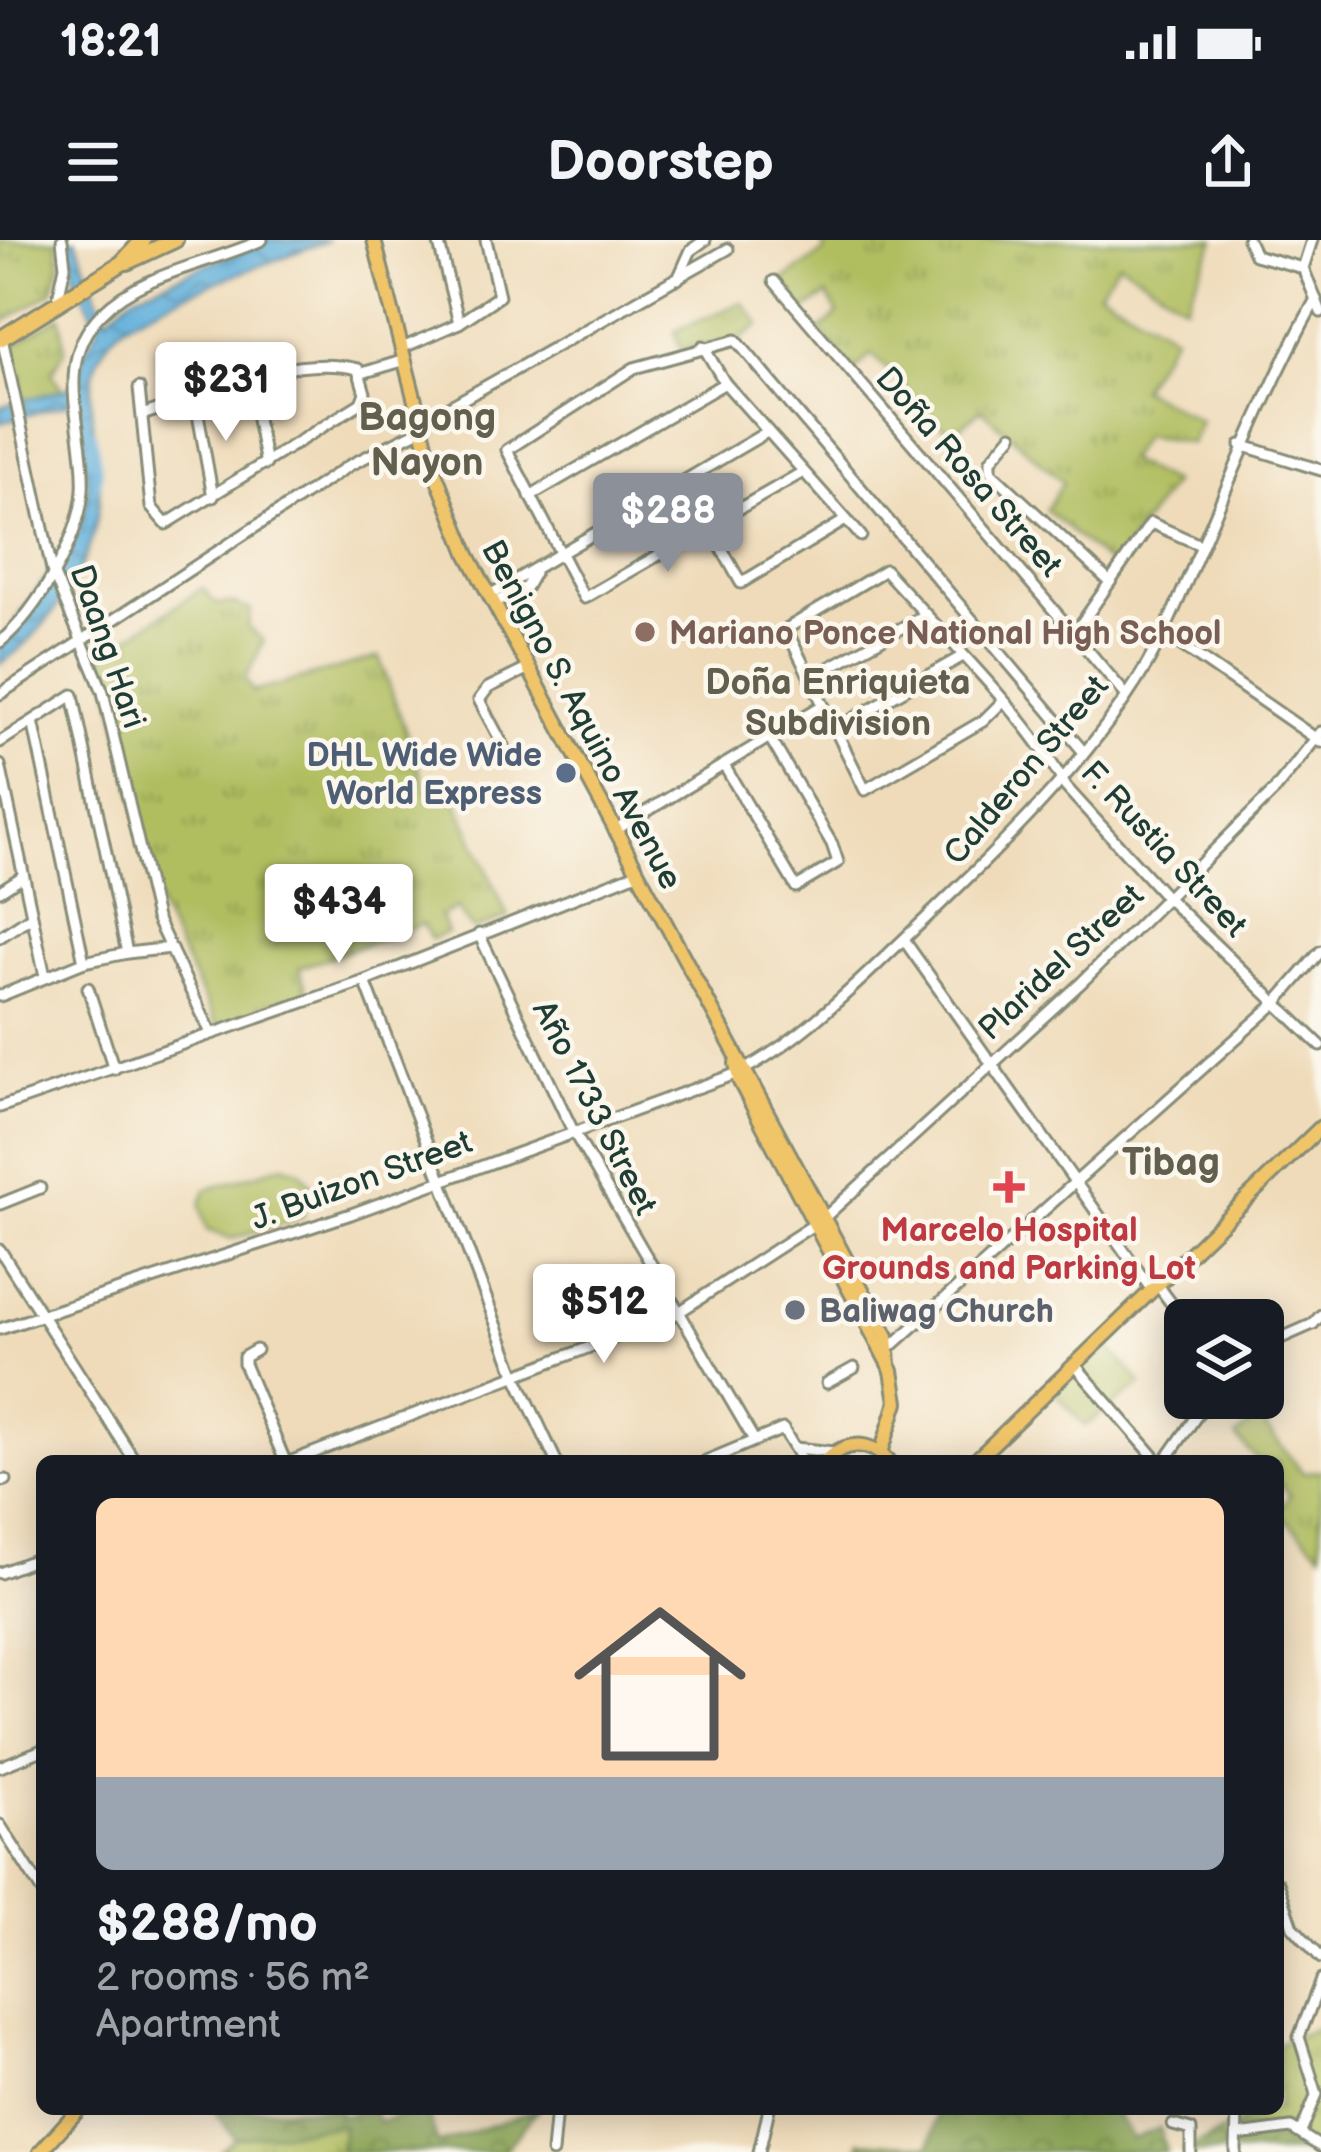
<!DOCTYPE html>
<meta charset="utf-8">
<style>
body{margin:0;font-family:"Balsamiq Sans",sans-serif;background:#242831;color:#f1f3f6;height:100vh;display:flex;flex-direction:column;font-size:45px;white-space:nowrap}
*{box-sizing:border-box;margin:0}
p{font-size:39px;color:#9ea1a6}
.icon{flex:none;width:66px;height:66px;fill:none;stroke:currentColor;stroke-width:2;stroke-linecap:round;stroke-linejoin:round}
.map{position:relative;flex:1;overflow:hidden}
.panel{position:absolute;left:36px;top:1215px;width:1248px;height:660px;display:flex;flex-direction:column;background:#171b24;border-radius:18px;box-shadow:0 6px 30px #0003}
.panel>*{flex:none}
.fabs{position:absolute;left:1164px;top:1059px;display:grid;gap:24px}
.fabs a{display:grid;place-items:center;width:120px;height:120px;border-radius:18px;background:#171b24;box-shadow:0 6px 30px #0003;font-size:60px}
.price{position:absolute;translate:-50% -102px;padding:0 27px;border-radius:12px;background:#fff;color:#222;font-size:39px;line-height:78px;filter:drop-shadow(0 3px 6px #0008)}
.price::after{content:'';position:absolute;left:50%;top:72px;width:36px;height:27px;margin-left:-18px;background:inherit;clip-path:polygon(0 0,100% 0,50% 100%)}
.price.selected{background:#8c9099;color:#fff}
ul{padding:0;list-style:none}
li{display:grid;align-content:center;gap:24px;height:636px;padding:0 60px}
li span{display:grid;place-items:center;height:372px;border-radius:18px;color:#555}
li>.icon{margin-inline-start:auto}
span .icon{width:216px;height:216px;fill:#fffc;stroke-width:1}
li b{font-size:51px}
.status{display:flex;justify-content:space-between;align-items:center;height:84px;padding:0 60px;background:#171b24;direction:ltr}
.status svg{height:33px;fill:currentColor}
header{display:flex;justify-content:space-between;align-items:center;height:156px;padding:0 60px;background:#171b24;font-size:54px;font-weight:700}
.map>svg:first-child{display:block}
.grass{fill:url(#grass-tufts);stroke:#687e4a;stroke-width:3}
.forest{fill:url(#forest-crowns);stroke:#567145;stroke-width:3}
.park{fill:#b1be60;stroke:#687e4a;stroke-width:3}
.water{fill:url(#water-waves);stroke:#407688;stroke-width:3}
.lines{fill:none;stroke-linecap:round;stroke-linejoin:round}
.canal{stroke:#62b0db;stroke-width:9}
.minor-casing{stroke:#878c77;stroke-width:15}
.major-casing{stroke:#878c77;stroke-width:18}
.highway-casing{stroke:#878c77;stroke-width:20}
.minor{stroke:#fff;stroke-width:9}
.major{stroke:#f0c469;stroke-width:12}
.highway{stroke:#f0c469;stroke-width:14}
.education-dot{fill:#8d6e63;stroke:#fbf7ec;stroke-width:4.5}
.service-dot{fill:#5c6f8a;stroke:#fbf7ec;stroke-width:4.5}
.health-dot{fill:#e0444e;stroke:#fbf7ec;stroke-width:4.5}
.worship-dot{fill:#6b7280;stroke:#fbf7ec;stroke-width:4.5}
.labels{text-anchor:middle;stroke-width:9;stroke-linejoin:round;paint-order:stroke}
.street-label{font-size:33px;fill:#1f3d34;stroke:#fbf7ec}
.education-label{font-size:33px;font-weight:bold;fill:#785e54;stroke:#fbf7ec;text-anchor:start}
.service-label{font-size:33px;font-weight:bold;fill:#4e5e75;stroke:#fbf7ec;text-anchor:end}
.health-label{font-size:33px;font-weight:bold;fill:#be3a42;stroke:#fbf7ec}
.worship-label{font-size:33px;font-weight:bold;fill:#5b616d;stroke:#fbf7ec;text-anchor:start}
.neighbourhood-label{font-size:36px;font-weight:bold;fill:#625f4f;stroke:#fbf7ec}
.quarter-label{font-size:39px;font-weight:bold;fill:#625f4f;stroke:#fbf7ec}
</style>
<div class="status"><b>18:21</b><svg viewBox="0 0 49 12"><path d="M0 12V9h3v3zM5 12V6h3v6zM10 12V3h3v9zM15 12V0h3v12zM26 1h20v11H26zM47 4h2v5h-2z"/></svg></div>
<header><svg class="icon" aria-label="menu" viewBox="0 0 24 24"><path d="M4 6h16M4 12h16M4 18h16"/></svg>Doorstep<svg class="icon" aria-label="share" viewBox="0 0 24 24"><path d="M12 15V3M7 8l5-5 5 5M5 13v7h14v-7"/></svg></header>
<div class="map">
<svg width="1321" height="1912" viewBox="0 0 1321 1912">
<defs>
<pattern id="grass-tufts" width="24" height="20" patternUnits="userSpaceOnUse" patternTransform="scale(3)"><rect width="24" height="20" fill="#b1be60"/><path d="M3 7l-1-3M5 7V3M7 7l1-3M15 17l-1-3M17 17v-4M19 17l1-3" fill="none" stroke="#8f9c50"/></pattern>
<pattern id="forest-crowns" width="20" height="18" patternUnits="userSpaceOnUse" patternTransform="scale(3)"><rect width="20" height="18" fill="#8ca556"/><path d="M2 6a3 3 0 1 1 6 0M12 15a3 3 0 1 1 6 0" fill="none" stroke="#728848"/></pattern>
<pattern id="water-waves" width="16" height="10" patternUnits="userSpaceOnUse" patternTransform="scale(3)"><rect width="16" height="10" fill="#62b0db"/><path d="M0 5q4-4 8 0t8 0" fill="none" stroke="#5090b2"/></pattern>
</defs>
<rect width="100%" height="100%" fill="#fbf7ec"/>
<filter id="ink" filterUnits="userSpaceOnUse"><feTurbulence type="fractalNoise" baseFrequency=".00833" numOctaves="2"/><feDisplacementMap in="SourceGraphic" scale="24" xChannelSelector="R" yChannelSelector="G"/><feConvolveMatrix kernelMatrix="1 2 1 2 8 2 1 2 1" color-interpolation-filters="sRGB"/></filter>
<filter id="wash" filterUnits="userSpaceOnUse"><feTurbulence type="fractalNoise" baseFrequency=".004" numOctaves="4" result="noise"/><feDisplacementMap in="SourceGraphic" scale="48" xChannelSelector="R" yChannelSelector="G"/><feGaussianBlur stdDeviation="2.7" result="paint"/><feColorMatrix in="noise" values="0 0 0 0 0 0 0 0 0 0 0 0 0 0 0 0 0 1.4 0 .05"/><feComposite in="paint" operator="in"/></filter>
<g filter="url(#wash)">
<rect width="100%" height="100%" fill="#efdbba"/>
<g class="grass">
<polygon points="0,0 57,0 60,24 52,52 0,84"/>
<polygon points="821,0 1215,0 1185,65 1119,22 1099,51 1174,95 1140,148 1200,181 1191,203 1143,196 1127,220 1172,243 1112,327 1046,270 1063,242 981,169 951,195 872,114 854,131 820,90 838,74 827,55 805,71 782,41 825,11"/>
<polygon points="742,62 760,84 740,100 681,110 675,91"/>
<polygon points="60,76 65,110 52,133 63,152 24,160 13,106"/>
<polygon points="203,348 216,364 232,363 251,370 248,387 264,401 245,439 253,452 379,417 428,554 450,547 508,677 473,690 457,668 441,677 447,693 431,699 422,684 299,728 308,755 217,786 160,670 103,414"/>
<polygon points="1258,1178 1303,1233 1321,1230 1321,1312 1278,1272 1290,1255 1278,1242 1278,1221 1259,1221 1236,1197"/>
<polygon points="1321,1787 1321,1912 1297,1912 1295,1887 1227,1889 1252,1876 1252,1869 1278,1869 1278,1803"/>
<polygon points="342,1885 342,1912 220,1912 235,1898"/>
</g>
<g class="forest">
<polygon points="213,1869 338,1869 341,1876 373,1869 378,1881 427,1871 438,1904 538,1869 503,1912 342,1912 342,1885 235,1898"/>
<polygon points="938,1869 1114,1869 1132,1899 1160,1888 1166,1912 857,1912 860,1901 930,1906"/>
<polygon points="1295,1887 1297,1912 1181,1912 1227,1889"/>
</g>
<g class="park">
<polygon points="283,925 299,930 311,944 302,978 232,999 207,990 200,965 206,950"/>
<polygon points="1104,1102 1142,1144 1085,1186 1054,1151"/>
</g>
<path class="water" d="M 67,0 L 76,0 L 106,78 L 134,55 L 266,0 L 329,0 C 287,17 145,64 119,89 C 67,139 105,204 99,264 C 93,324 49,391 0,424 L 0,404 L 78,292 L 84,273 L 88,248 L 76,161 L 0,183 L 0,167 L 76,146 L 83,114 L 99,87 L 76,40 Z"/>
<g class="lines">
<polyline class="canal" points="92,194 98,233 94,249"/>
</g>
</g>
<g filter="url(#ink)">
<g class="lines">
<g class="minor-casing">
<g id="minor">
<polyline points="438,0 459,83"/>
<polyline points="1248,0 1255,15 1303,28"/>
<polyline points="1312,0 1303,28 1321,72"/>
<polyline points="678,39 691,10 705,0"/>
<polyline points="774,41 1126,455"/>
<polyline points="57,63 65,26 62,0"/>
<polyline points="2,98 52,330 103,452 156,678 211,793"/>
<polyline points="703,106 725,143 861,296"/>
<polyline points="402,108 459,83 499,56 486,0"/>
<polyline points="359,134 405,120"/>
<polyline points="249,140 266,224"/>
<path d="M 139,148 L 151,267 L 166,284 L 361,163 L 365,153 L 358,129 C 289,113 210,153 145,174"/>
<polyline points="195,158 213,257"/>
<polyline points="421,183 728,9"/>
<polyline points="1012,195 991,220 991,232 1110,342"/>
<polyline points="1241,205 1321,230"/>
<polyline points="803,232 584,358 507,210 634,128 736,100 1082,510"/>
<polyline points="530,256 725,143"/>
<polyline points="709,286 741,343 844,281"/>
<polyline points="490,355 767,192"/>
<polyline points="494,363 526,347 534,333"/>
<polyline points="1164,393 1321,502"/>
<polyline points="1074,394 1151,283 1198,304"/>
<path d="M 0,402 C 37,371 80,299 83,250 C 87,189 50,124 102,73 C 141,33 212,23 262,0"/>
<polyline points="810,438 925,375"/>
<polyline points="0,454 350,225 422,189"/>
<path d="M 1001,463 L 983,481 L 865,550 L 786,389 L 885,330 C 941,393 1027,475 1066,547 L 1167,658 L 1321,806"/>
<polyline points="33,481 84,722"/>
<polyline points="834,490 961,417"/>
<polyline points="0,502 73,455 127,713 84,722 0,756"/>
<polyline points="510,518 479,460 488,448 529,428"/>
<polyline points="0,525 45,736"/>
<polyline points="725,527 796,647 838,622 832,604 770,498"/>
<polyline points="614,591 823,465"/>
<polyline points="0,651 23,636"/>
<polyline points="479,694 572,889 754,1200"/>
<polyline points="0,697 32,676"/>
<polyline points="904,700 1151,1049"/>
<polyline points="127,713 171,708"/>
<polyline points="365,741 516,1136 556,1221"/>
<polyline points="88,748 114,829"/>
<polyline points="0,867 365,741 637,633"/>
<polyline points="0,964 40,948"/>
<polyline points="0,1010 135,1221"/>
<polyline points="1157,1044 1185,1082"/>
<path d="M 0,1089 L 351,974 L 738,833 C 801,800 850,750 901,702 C 991,616 1112,504 1165,390 C 1216,279 1256,166 1316,59"/>
<polyline points="1263,1106 1313,1084 1321,1075"/>
<polyline points="256,1110 244,1117 244,1124 285,1221"/>
<polyline points="884,1113 1276,763 1321,711"/>
<polyline points="1074,1124 1158,1221"/>
<polyline points="827,1143 854,1128"/>
<polyline points="795,1208 834,1212"/>
<polyline points="292,1221 676,1074 824,978 1082,742 1274,551 1321,492"/>
<polyline points="706,1221 783,1189 802,1221"/>
<polyline points="1165,1221 1209,1158"/>
<polyline points="0,1241 6,1240"/>
<polyline points="0,1333 42,1317"/>
<polyline points="0,1527 42,1510"/>
<polyline points="0,1585 42,1651"/>
<polyline points="1278,1643 1293,1687 1321,1718"/>
<polyline points="1173,1885 1191,1890 1191,1912"/>
<polyline points="1302,1890 1317,1854 1299,1797 1321,1740"/>
<polyline points="1239,1895 1291,1888 1321,1907"/>
<polyline points="552,1912 556,1869"/>
<polyline points="759,1912 769,1869"/>
<polyline points="1236,1912 1237,1869"/>
</g>
</g>
<g class="major-casing">
<g id="major">
<polyline points="374,0 430,220 468,315 887,1096 889,1125"/>
<polyline points="736,823 739,840 892,1131 897,1162 881,1213"/>
<path d="M 825,1221 C 845,1201 869,1200 889,1221"/>
<polyline points="975,1221 1321,887"/>
<polyline points="40,1912 79,1869"/>
</g>
</g>
<g class="highway-casing">
<g id="highway">
<polyline points="127,22 175,0"/>
<polyline points="0,99 122,23 143,0"/>
</g>
</g>
<use href="#minor" class="minor"/>
<use href="#major" class="major"/>
<use href="#highway" class="highway"/>
</g>
</g>
<circle class="education-dot" cx="645" cy="392" r="12"/>
<circle class="service-dot" cx="566" cy="533" r="12"/>
<path class="health-dot" d="M1003 929h12v12h12v12h-12v12h-12v-12h-12v-12h12z"/>
<circle class="worship-dot" cx="795" cy="1070" r="12"/>
<g class="labels">
<g class="street-label">
<text transform="translate(970 231) rotate(49)" y="12">Doña Rosa Street</text>
<text transform="translate(109 406) rotate(71)" y="12">Daang Hari</text>
<text transform="translate(583 474) rotate(62)" y="12">Benigno S. Aquino Avenue</text>
<text transform="translate(1025 529) rotate(-50)" y="12">Calderon Street</text>
<text transform="translate(1165 608) rotate(47)" y="12">F. Rustia Street</text>
<text transform="translate(1060 721) rotate(-43)" y="12">Plaridel Street</text>
<text transform="translate(596 867) rotate(63)" y="12">Año 1733 Street</text>
<text transform="translate(361 939) rotate(-20)" y="12">J. Buizon Street</text>
</g>
<g class="education-label">
<text x="669" y="404">Mariano Ponce National High School</text>
</g>
<g class="service-label">
<text x="542" y="526">DHL Wide Wide<tspan x="542" dy="38">World Express</tspan></text>
</g>
<g class="health-label">
<text x="1009" y="1001">Marcelo Hospital<tspan x="1009" dy="38">Grounds and Parking Lot</tspan></text>
</g>
<g class="worship-label">
<text x="819" y="1082">Baliwag Church</text>
</g>
<g class="neighbourhood-label">
<text x="838" y="454">Doña Enriquieta<tspan x="838" dy="41">Subdivision</tspan></text>
</g>
<g class="quarter-label">
<text x="427" y="190">Bagong<tspan x="427" dy="45">Nayon</tspan></text>
<text x="1171" y="935">Tibag</text>
</g>
</g>
</svg>
<div class="fabs">
<a><svg class="icon" aria-label="layers" viewBox="0 0 24 24"><path d="M12 4l9 5-9 5-9-5zM3 14l9 5 9-5"/></svg></a>
</div>
<b class="price" style="left:226px;top:204px">$231</b>
<b class="price selected" style="left:668px;top:335px">$288</b>
<b class="price" style="left:339px;top:726px">$434</b>
<b class="price" style="left:604px;top:1126px">$512</b>
<section class="panel">
<ul>
<li><span style="background:linear-gradient(#ffd9b3 75%,#9aa5b1 0)"><svg class="icon" aria-label="home" viewBox="0 0 24 24"><path d="M3 11l9-7 9 7M6 9v11h12V9"/></svg></span><div><b>$288/mo</b><p>2 rooms · 56 m²</p><p>Apartment</p></div></li>
</ul>
</section>
</div>
